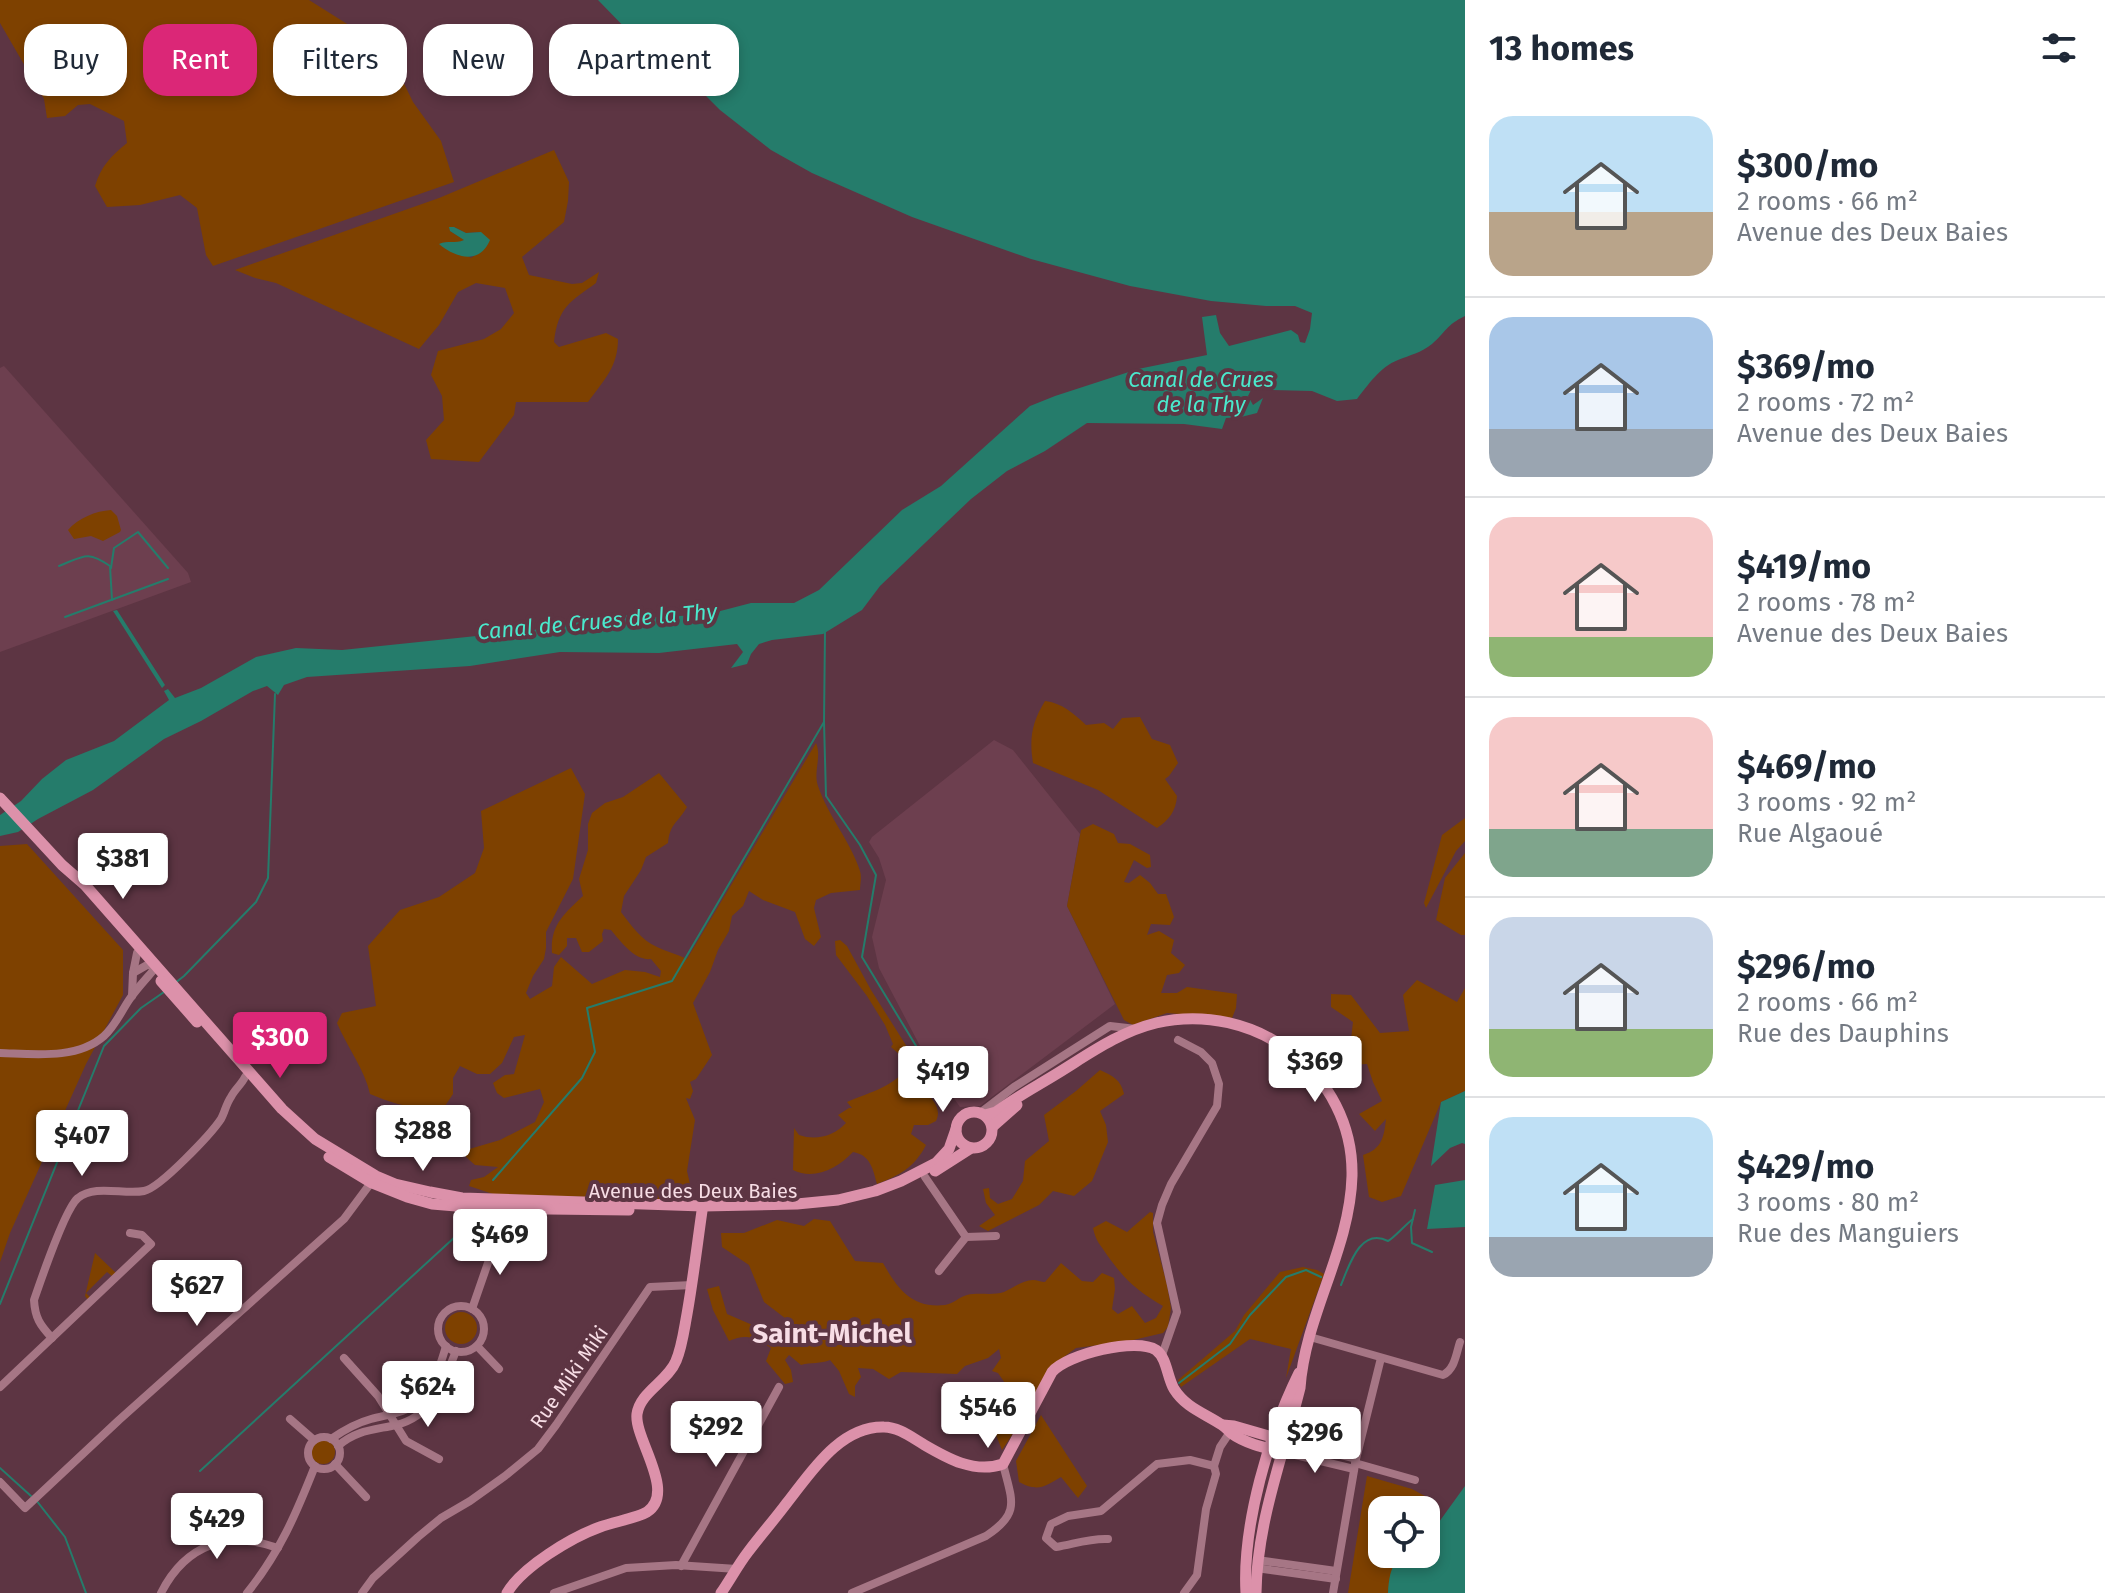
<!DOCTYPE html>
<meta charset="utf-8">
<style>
body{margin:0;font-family:"Fira Sans",sans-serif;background:#f2f2f3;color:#1f2937;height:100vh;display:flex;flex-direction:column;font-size:30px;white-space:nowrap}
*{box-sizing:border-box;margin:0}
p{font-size:26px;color:#747a83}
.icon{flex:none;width:44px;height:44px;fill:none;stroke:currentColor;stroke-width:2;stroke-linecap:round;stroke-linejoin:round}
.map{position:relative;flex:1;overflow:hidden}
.sheet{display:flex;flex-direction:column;background:#fff;width:640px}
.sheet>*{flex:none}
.banner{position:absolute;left:24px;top:24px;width:760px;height:72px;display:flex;gap:16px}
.fabs{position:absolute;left:1368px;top:1496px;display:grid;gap:16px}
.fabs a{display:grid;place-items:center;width:72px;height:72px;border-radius:16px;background:#fff;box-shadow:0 4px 12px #0003;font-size:40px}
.price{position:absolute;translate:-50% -68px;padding:0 18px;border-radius:8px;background:#fff;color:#222;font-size:26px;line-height:52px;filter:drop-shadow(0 2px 4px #0008)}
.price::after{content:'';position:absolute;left:50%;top:48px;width:24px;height:18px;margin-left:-12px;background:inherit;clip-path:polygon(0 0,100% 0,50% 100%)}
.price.current{background:#db2777;color:#fff}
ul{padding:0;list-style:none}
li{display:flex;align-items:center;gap:24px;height:200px;padding:0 24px}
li+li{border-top:2px solid #e0e1e3}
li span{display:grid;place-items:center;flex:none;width:224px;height:160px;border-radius:24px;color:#555}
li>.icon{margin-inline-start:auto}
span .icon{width:96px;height:96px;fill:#fffc;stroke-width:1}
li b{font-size:34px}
h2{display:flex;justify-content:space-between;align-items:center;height:96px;padding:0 24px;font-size:34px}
.pill{padding:0 28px;border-radius:24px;background:#fff;box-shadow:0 4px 12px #0003;font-size:28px;line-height:72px}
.pill.current{background:#db2777;color:#fff}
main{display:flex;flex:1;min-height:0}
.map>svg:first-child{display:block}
.built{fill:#6d3f4f}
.green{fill:#7e4100;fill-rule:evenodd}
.water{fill:#257c6b}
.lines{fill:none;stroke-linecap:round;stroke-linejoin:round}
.stream{stroke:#257c6b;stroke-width:2}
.street{stroke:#a67685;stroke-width:8}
.secondary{stroke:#dc91aa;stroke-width:11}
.labels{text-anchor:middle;stroke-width:8;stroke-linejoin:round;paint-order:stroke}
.street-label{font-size:20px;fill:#f7dde5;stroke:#5d3543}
.water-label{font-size:22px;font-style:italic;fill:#4ae9cc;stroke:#5d3543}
.district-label{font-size:28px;font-weight:bold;fill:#f7dde5;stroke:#5d3543}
</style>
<main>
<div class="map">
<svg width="1465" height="1593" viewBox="0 0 1465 1593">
<rect width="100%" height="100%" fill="#5d3543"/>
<g class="built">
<polygon points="4,366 188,573 191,582 0,652 0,368"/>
<polygon points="994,740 1013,750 1080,834 1067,906 1115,1004 980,1106 960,1107 930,1065 879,968 872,937 886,880 879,858 869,842 872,837"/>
</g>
<g class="green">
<path d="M 0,0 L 309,0 L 387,49 L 413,102 L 441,141 L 454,182 L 213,266 L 206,255 L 197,208 L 180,195 L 140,205 L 107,207 L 95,186 C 101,166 111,156 127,143 L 124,121 L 90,104 L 78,105 L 65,116 L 47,118 L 44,99 L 0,23 Z"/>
<path d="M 554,150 L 569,182 L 568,201 L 564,222 L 522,257 L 529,275 L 572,284 L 582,283 L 599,272 L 596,283 C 570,302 558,307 554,342 L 559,347 L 606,333 L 618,339 C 618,367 604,380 588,402 L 516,402 L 514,415 L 479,462 L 431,459 L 426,440 L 444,420 L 442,396 L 431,375 L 438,351 L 484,339 L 501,329 L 514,313 L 505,288 L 476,283 L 458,292 L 439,325 L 419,349 L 276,283 L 255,278 L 235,270 L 439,198 ZM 454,227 L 466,233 L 481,232 L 478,253 L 471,258 L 445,242 L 457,243 L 465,240 L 450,231 Z"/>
<path d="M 111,510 L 117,516 L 121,530 L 120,532 L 103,541 L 91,536 L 74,539 L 68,530 C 78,518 96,511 111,510 Z"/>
<path d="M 1045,701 C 1062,703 1073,713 1086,725 L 1104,723 L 1113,729 L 1122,718 L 1140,717 L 1152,739 L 1170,745 L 1178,763 L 1169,776 L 1165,779 L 1177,796 C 1176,811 1169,820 1157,828 L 1098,790 L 1033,763 C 1029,738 1032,722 1045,701 Z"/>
<path d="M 816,743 C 822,757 813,772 818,786 C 828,816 851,842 860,871 C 862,877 860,884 860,890 L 831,893 L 816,900 L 814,908 L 821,937 L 814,946 L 805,939 L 795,912 L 763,900 L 749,891 L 743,906 L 732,916 L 729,931 L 718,950 L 710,972 L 693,1003 L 712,1055 L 696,1079 L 690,1082 L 693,1091 L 690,1099 L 686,1098 L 695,1120 L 687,1171 L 690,1184 L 688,1200 L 493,1194 L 469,1186 L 471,1180 L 484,1177 L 498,1167 L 475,1165 L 466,1157 L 466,1150 L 500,1140 L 535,1122 L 544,1102 L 540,1089 L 504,1098 L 497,1093 L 493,1083 L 505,1075 L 514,1074 L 525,1035 L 514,1037 L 502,1063 L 490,1074 L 477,1074 L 460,1066 L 453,1078 L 453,1094 L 445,1106 C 419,1112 394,1104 370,1094 C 365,1070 347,1047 337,1023 L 342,1013 L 376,1006 L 368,946 L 400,910 L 439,897 L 475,873 L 484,848 L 481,811 L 571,768 L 585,794 L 573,879 L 546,932 L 546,948 L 544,959 L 533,976 L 526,993 L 530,999 L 552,986 L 554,967 L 561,957 L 592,984 L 625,970 L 645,972 L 660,977 L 661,971 L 651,959 C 635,961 621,942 611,930 L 604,929 L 602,934 L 603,941 L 589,952 L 582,952 L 576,938 L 567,938 L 567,946 L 559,955 L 552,953 C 550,925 564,914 583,896 L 579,879 L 588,850 L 588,824 L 592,813 L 605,803 L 623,797 L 659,773 L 687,807 C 678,823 670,823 668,843 L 646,857 L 641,870 L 624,896 L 621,912 C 631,925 641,940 657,947 C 667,952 677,954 687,959 Z"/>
<polygon points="1465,818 1465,841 1456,851 1426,908 1424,903 1442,835"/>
<polygon points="1093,824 1114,834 1118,843 1130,844 1150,855 1151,867 1147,868 1134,860 1124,882 1129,883 1140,875 1150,883 1158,894 1166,894 1174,917 1170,925 1151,924 1147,935 1159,931 1174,940 1171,953 1185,965 1179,973 1167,975 1161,993 1177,993 1187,987 1237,994 1236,1008 1232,1018 1167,1013 1133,1025 1124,1020 1067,906 1081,830"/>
<polygon points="27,844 123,950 123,995 86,1064 10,1233 0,1262 0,846"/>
<polygon points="1465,853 1465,935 1461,935 1436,920 1445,878"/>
<path d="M 840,940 L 847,946 L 871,990 L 909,1050 L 914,1058 L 911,1066 C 915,1074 919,1084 925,1091 C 933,1100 942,1109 936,1121 L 928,1125 L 914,1125 L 911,1134 L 926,1145 C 914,1168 900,1175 877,1184 C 873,1170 871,1155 853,1152 C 838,1168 814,1181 793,1170 L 794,1128 L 799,1135 C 816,1141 834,1136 846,1123 L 838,1115 L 849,1108 L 852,1108 L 847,1102 C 865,1094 893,1087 905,1070 L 900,1055 L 891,1047 L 893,1044 L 885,1025 L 867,996 L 836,955 L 835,941 Z"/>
<path d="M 1417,980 L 1457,1002 L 1465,988 L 1465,1091 L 1441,1102 L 1401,1196 L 1382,1202 L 1369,1197 L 1363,1155 C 1382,1149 1384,1137 1386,1119 L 1375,1131 L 1359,1114 L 1382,1101 L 1373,1082 L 1367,1064 L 1348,1065 L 1353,1022 L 1331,1007 L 1331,994 L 1351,995 L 1380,1033 L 1409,1031 L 1403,995 Z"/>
<path d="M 1100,1070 C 1113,1076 1121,1080 1124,1094 L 1100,1111 L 1106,1125 L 1108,1142 L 1092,1181 L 1074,1196 L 1053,1191 L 1039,1205 L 988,1231 L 979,1226 L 995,1215 L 986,1203 L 983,1189 L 989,1188 L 990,1198 L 998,1204 L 1012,1199 L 1023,1181 L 1025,1161 L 1049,1141 L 1044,1115 L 1076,1091 Z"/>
<path d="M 1150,1212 L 1153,1213 L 1153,1232 L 1167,1285 L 1171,1308 L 1168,1327 L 1163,1333 L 1129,1341 L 1076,1348 L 1049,1368 L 1022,1420 L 1002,1450 L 996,1435 L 1002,1418 L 1000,1404 L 1007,1386 L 998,1373 L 992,1371 L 1001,1358 L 999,1349 L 988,1358 L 965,1366 L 957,1374 L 901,1372 L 889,1379 L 873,1369 L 858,1368 L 861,1377 L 855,1386 L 855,1397 L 849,1394 L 839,1371 L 830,1360 C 821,1364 811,1362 801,1365 L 789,1355 L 785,1360 L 791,1370 L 793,1382 L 785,1384 L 766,1361 L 771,1348 C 755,1338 747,1333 729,1341 L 713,1310 L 707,1289 L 719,1286 L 727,1314 L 780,1337 L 791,1337 L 794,1325 L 764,1302 L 749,1265 L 722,1247 L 721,1233 L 744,1233 L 777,1220 L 804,1226 L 814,1219 L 830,1221 L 855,1261 L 883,1263 C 897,1288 912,1309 945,1305 C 953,1304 959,1297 967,1295 C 979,1292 992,1296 1004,1292 C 1013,1288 1023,1280 1033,1280 C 1037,1280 1041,1282 1045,1282 L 1061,1263 L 1082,1281 L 1093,1282 L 1102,1273 L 1114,1278 L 1115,1289 L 1112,1309 L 1118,1314 L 1132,1306 L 1145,1323 L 1156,1318 L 1163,1306 C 1137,1291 1125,1280 1107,1255 C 1100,1244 1096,1242 1093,1228 L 1106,1221 L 1127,1232 Z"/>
<polygon points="95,1253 116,1273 112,1276 107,1272 86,1293 91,1298 88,1300 85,1296"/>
<polygon points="1303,1267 1317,1270 1324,1274 1286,1378 1291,1349 1250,1339 1181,1387 1178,1380 1235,1331 1244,1315 1280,1272"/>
<circle cx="461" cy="1328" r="16"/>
<path d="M 1041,1415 L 1087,1486 L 1078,1498 L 1061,1477 C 1044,1487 1038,1492 1019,1482 L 1016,1461 Z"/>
<circle cx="323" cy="1452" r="12"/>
<polygon points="1367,1476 1412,1489 1434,1501 1426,1513 1426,1510 1382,1510 1382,1554 1401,1554 1393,1567 1406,1593 1348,1593"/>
</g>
<g class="water">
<path d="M 598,0 L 1465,0 L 1465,316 C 1446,325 1446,332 1432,344 C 1421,353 1410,355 1398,360 C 1380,367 1368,385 1357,399 L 1337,401 L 1312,391 L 1272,390 L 1254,384 L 1248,396 L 1253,405 L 1263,398 L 1257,413 L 1241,417 L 1226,418 L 1222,429 L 1184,424 L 1087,423 L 1045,451 L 1007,471 L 971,499 L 880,586 L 862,610 L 823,634 L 772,640 L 759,644 L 751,654 L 747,664 L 731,668 L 743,652 L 737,644 L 659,653 L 560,652 L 470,666 L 307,677 L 284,685 L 278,695 L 267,686 L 253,691 L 201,721 L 164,739 L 93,790 L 38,819 L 18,832 L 0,836 L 0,815 L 21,801 L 42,779 L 66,760 L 114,741 L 169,700 L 164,691 L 168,689 L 175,698 L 201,688 L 256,657 L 296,648 L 342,650 L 533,630 L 621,615 L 651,617 L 705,615 L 751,603 L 794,603 L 819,590 L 902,510 L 941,486 L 1030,406 L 1055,396 L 1138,369 L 1207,355 L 1202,317 L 1216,315 L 1220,333 L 1229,346 L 1291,330 L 1298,335 L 1300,342 L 1305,343 L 1310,329 L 1312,313 L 1295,306 L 1266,306 L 1211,301 L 1130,286 L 1031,259 L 912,217 L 812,173 L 771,150 L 720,110 L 695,85 L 632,35 Z"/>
<path d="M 449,227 L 454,227 L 466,233 L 481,232 L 490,240 C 480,264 457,259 439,244 C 448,240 455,244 464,240 L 450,231 Z"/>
<polygon points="117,610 165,685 162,688 115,614 113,611"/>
<polygon points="1465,1091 1465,1144 1462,1143 1450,1148 1431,1166 1441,1102"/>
<polygon points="1465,1180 1465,1227 1427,1229 1435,1185"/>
<path d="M 1465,1486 L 1465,1593 L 1388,1593 C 1390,1563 1395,1554 1426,1554 L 1426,1540 Z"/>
</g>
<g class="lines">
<g class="stream">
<path d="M 59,566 C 84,556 87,550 110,566 L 112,600"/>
<polyline points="111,568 114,548 138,532 168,568"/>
<polyline points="65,617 168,579"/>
<polyline points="824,722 826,796 860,845 876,875 862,957 941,1087"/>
<polyline points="175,983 184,976 256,902 268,878 275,694"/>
<polyline points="493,1180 582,1078 595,1052 587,1008 672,981 824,722 825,631"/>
<polyline points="1415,1210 1411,1227 1412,1243 1432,1252"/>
<path d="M 1341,1285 C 1349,1266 1360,1227 1388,1241 C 1393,1239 1406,1224 1413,1219"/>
<polyline points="0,1304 104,1046 141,1008 164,992"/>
<polyline points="1179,1383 1230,1344 1250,1315 1286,1277 1306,1270 1321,1277"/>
<polyline points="0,1468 31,1496"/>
<polyline points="200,1471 468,1225"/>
<polyline points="36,1500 65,1537 86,1593"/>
</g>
<g class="street">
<polyline points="133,973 137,953"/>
<polyline points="132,996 133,973 147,965 157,966"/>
<path d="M 0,1053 C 33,1054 77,1060 104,1036 C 115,1026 121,1012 129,1000 C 137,988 148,977 157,966"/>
<polyline points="980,1113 1014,1087 1110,1026 1136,1029"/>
<polyline points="925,1177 966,1237 939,1271"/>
<path d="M 498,1233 C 495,1223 494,1213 504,1206"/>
<polyline points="966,1237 996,1236"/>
<circle cx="461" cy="1329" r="23"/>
<polyline points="472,1309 498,1234 511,1208"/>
<path d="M 1310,1337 L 1443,1375 C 1455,1369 1456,1354 1460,1342"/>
<path d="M 52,1338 C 40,1325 35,1318 34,1300 C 41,1280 65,1208 78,1198 C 95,1184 124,1195 144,1191 C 160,1188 211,1134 221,1119 C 225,1112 226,1104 231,1097 C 235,1089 241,1085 245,1077"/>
<polyline points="477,1346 499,1369"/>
<polyline points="1162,1355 1177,1312 1157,1223 1162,1205 1171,1184 1217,1106 1219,1084 1212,1063 1201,1052 1178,1040"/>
<polyline points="344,1358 378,1396 406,1441 439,1459"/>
<polyline points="0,1387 151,1244 142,1235 130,1233"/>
<polyline points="290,1419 314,1440"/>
<circle cx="324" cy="1453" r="16"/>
<path d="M 331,1439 C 344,1430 356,1423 371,1419 C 385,1415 400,1414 413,1406 C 432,1393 440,1367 446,1346"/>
<polyline points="1286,1441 1356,1459"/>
<path d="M 338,1446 C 356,1430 374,1430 396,1425 C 433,1416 443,1383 456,1351"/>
<polyline points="1283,1452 1354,1469"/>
<polyline points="1355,1463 1415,1480"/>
<polyline points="335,1464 366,1497"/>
<polyline points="0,1482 25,1508 119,1420 344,1219 373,1180"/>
<path d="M 1108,1539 C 1090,1538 1074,1544 1056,1547 L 1046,1538 L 1051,1524 L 1068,1516 L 1101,1511 L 1157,1464 L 1190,1460 L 1214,1466"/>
<polyline points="1257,1560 1336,1571"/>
<polyline points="681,1566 779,1387"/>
<polyline points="1256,1568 1336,1579"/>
<path d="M 161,1593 C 186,1544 228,1530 278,1548"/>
<path d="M 247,1593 C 280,1552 296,1514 315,1466"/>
<polyline points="362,1593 373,1578 418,1537 441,1518 470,1501 505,1476 538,1449 556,1425 650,1287 692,1285"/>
<polyline points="554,1593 626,1568 676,1565 737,1569"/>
<path d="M 852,1593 L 986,1536 C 1021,1513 1012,1501 1003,1464"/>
<polyline points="1184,1593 1197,1575 1206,1509 1216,1474 1214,1466 1220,1447 1230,1432"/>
<polyline points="1333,1593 1356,1459 1381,1358"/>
</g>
<g class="secondary">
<polyline points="0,798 62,865 85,885 282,1109 315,1139 376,1176 395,1184 430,1192 462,1198 703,1206 797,1204 838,1200 875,1191 901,1181 936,1163 949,1149 956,1129"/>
<polyline points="161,981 197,1022"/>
<circle cx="974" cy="1130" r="18"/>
<path d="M 985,1115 L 996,1112 C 1016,1097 1037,1086 1058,1073 C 1089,1054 1119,1032 1156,1023 C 1254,1000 1354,1073 1352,1176 C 1350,1250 1305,1315 1300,1388 C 1283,1456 1257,1522 1256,1593"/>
<polyline points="992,1127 1017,1105"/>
<polyline points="329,1157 372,1183 407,1197 432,1204 480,1208 629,1210"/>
<polyline points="935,1171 971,1148"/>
<polyline points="1223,1425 1234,1426 1279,1439"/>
<path d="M 507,1593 C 522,1567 572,1537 600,1527 C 613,1522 637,1518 647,1512 C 677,1492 634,1439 637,1414 C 640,1392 668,1381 676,1361 C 682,1347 684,1330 687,1314 C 693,1280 697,1246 702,1211"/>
<path d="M 721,1593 C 730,1580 738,1565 748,1552 C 760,1536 774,1520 786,1504 C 810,1474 839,1426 884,1427 C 898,1427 911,1437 923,1444 C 947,1458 974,1474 1003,1464 L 1052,1372 C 1067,1354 1137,1337 1156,1350 C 1167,1358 1167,1377 1174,1389 C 1186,1408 1204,1413 1222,1425 C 1226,1427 1228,1431 1231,1433 C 1246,1444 1266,1448 1283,1452"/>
<path d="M 1246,1593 C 1242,1525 1269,1434 1299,1373"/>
</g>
</g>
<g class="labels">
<g class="street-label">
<text x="693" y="1198">Avenue des Deux Baies</text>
<text transform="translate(569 1377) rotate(-55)" y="7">Rue Miki Miki</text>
</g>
<g class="water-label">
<text x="1201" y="387">Canal de Crues<tspan x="1201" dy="25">de la Thy</tspan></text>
<text transform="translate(597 621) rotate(-5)" y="8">Canal de Crues de la Thy</text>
</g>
<g class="district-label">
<text x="832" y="1343">Saint-Michel</text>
</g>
</g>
</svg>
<div class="fabs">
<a><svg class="icon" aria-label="locate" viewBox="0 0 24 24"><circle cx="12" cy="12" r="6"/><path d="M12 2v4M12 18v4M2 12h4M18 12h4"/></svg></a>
</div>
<b class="price" style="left:123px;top:901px">$381</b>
<b class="price current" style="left:280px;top:1080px">$300</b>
<b class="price" style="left:1315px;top:1104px">$369</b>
<b class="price" style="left:943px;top:1114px">$419</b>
<b class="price" style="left:423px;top:1173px">$288</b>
<b class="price" style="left:82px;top:1178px">$407</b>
<b class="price" style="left:500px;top:1277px">$469</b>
<b class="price" style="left:197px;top:1328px">$627</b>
<b class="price" style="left:428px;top:1429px">$624</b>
<b class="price" style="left:988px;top:1450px">$546</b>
<b class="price" style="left:716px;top:1469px">$292</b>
<b class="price" style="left:1315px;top:1475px">$296</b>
<b class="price" style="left:217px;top:1561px">$429</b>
<div class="banner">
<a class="pill">Buy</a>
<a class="pill current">Rent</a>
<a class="pill">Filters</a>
<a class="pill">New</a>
<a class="pill">Apartment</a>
</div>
</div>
<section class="sheet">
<h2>13 homes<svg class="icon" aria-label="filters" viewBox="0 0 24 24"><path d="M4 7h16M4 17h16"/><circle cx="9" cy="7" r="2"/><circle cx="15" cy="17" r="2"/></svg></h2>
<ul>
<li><span style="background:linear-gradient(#bfe0f5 60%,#b9a48a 0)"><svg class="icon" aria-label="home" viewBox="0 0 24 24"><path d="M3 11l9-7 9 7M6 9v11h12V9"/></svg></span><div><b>$300/mo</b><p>2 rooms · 66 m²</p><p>Avenue des Deux Baies</p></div></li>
<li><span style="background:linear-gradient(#a9c7e8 70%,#9aa5b1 0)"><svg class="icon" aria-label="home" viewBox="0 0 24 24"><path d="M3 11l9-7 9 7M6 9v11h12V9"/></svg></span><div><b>$369/mo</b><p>2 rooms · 72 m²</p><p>Avenue des Deux Baies</p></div></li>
<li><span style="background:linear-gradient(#f6c9c9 75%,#8fb573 0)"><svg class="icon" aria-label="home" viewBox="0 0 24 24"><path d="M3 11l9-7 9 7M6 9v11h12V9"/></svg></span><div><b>$419/mo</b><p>2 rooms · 78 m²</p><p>Avenue des Deux Baies</p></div></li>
<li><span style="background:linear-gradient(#f6c9c9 70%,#7fa58c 0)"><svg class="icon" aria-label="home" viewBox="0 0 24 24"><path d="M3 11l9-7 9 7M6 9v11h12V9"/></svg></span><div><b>$469/mo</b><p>3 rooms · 92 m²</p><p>Rue Algaoué</p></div></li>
<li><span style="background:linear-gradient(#c9d6e8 70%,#8fb573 0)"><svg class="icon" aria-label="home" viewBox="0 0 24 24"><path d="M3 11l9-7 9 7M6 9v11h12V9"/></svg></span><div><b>$296/mo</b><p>2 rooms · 66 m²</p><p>Rue des Dauphins</p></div></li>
<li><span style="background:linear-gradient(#bfe0f5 75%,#9aa5b1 0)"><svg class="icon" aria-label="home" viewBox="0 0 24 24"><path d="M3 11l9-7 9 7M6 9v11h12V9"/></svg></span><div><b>$429/mo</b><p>3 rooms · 80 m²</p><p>Rue des Manguiers</p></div></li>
</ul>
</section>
</main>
